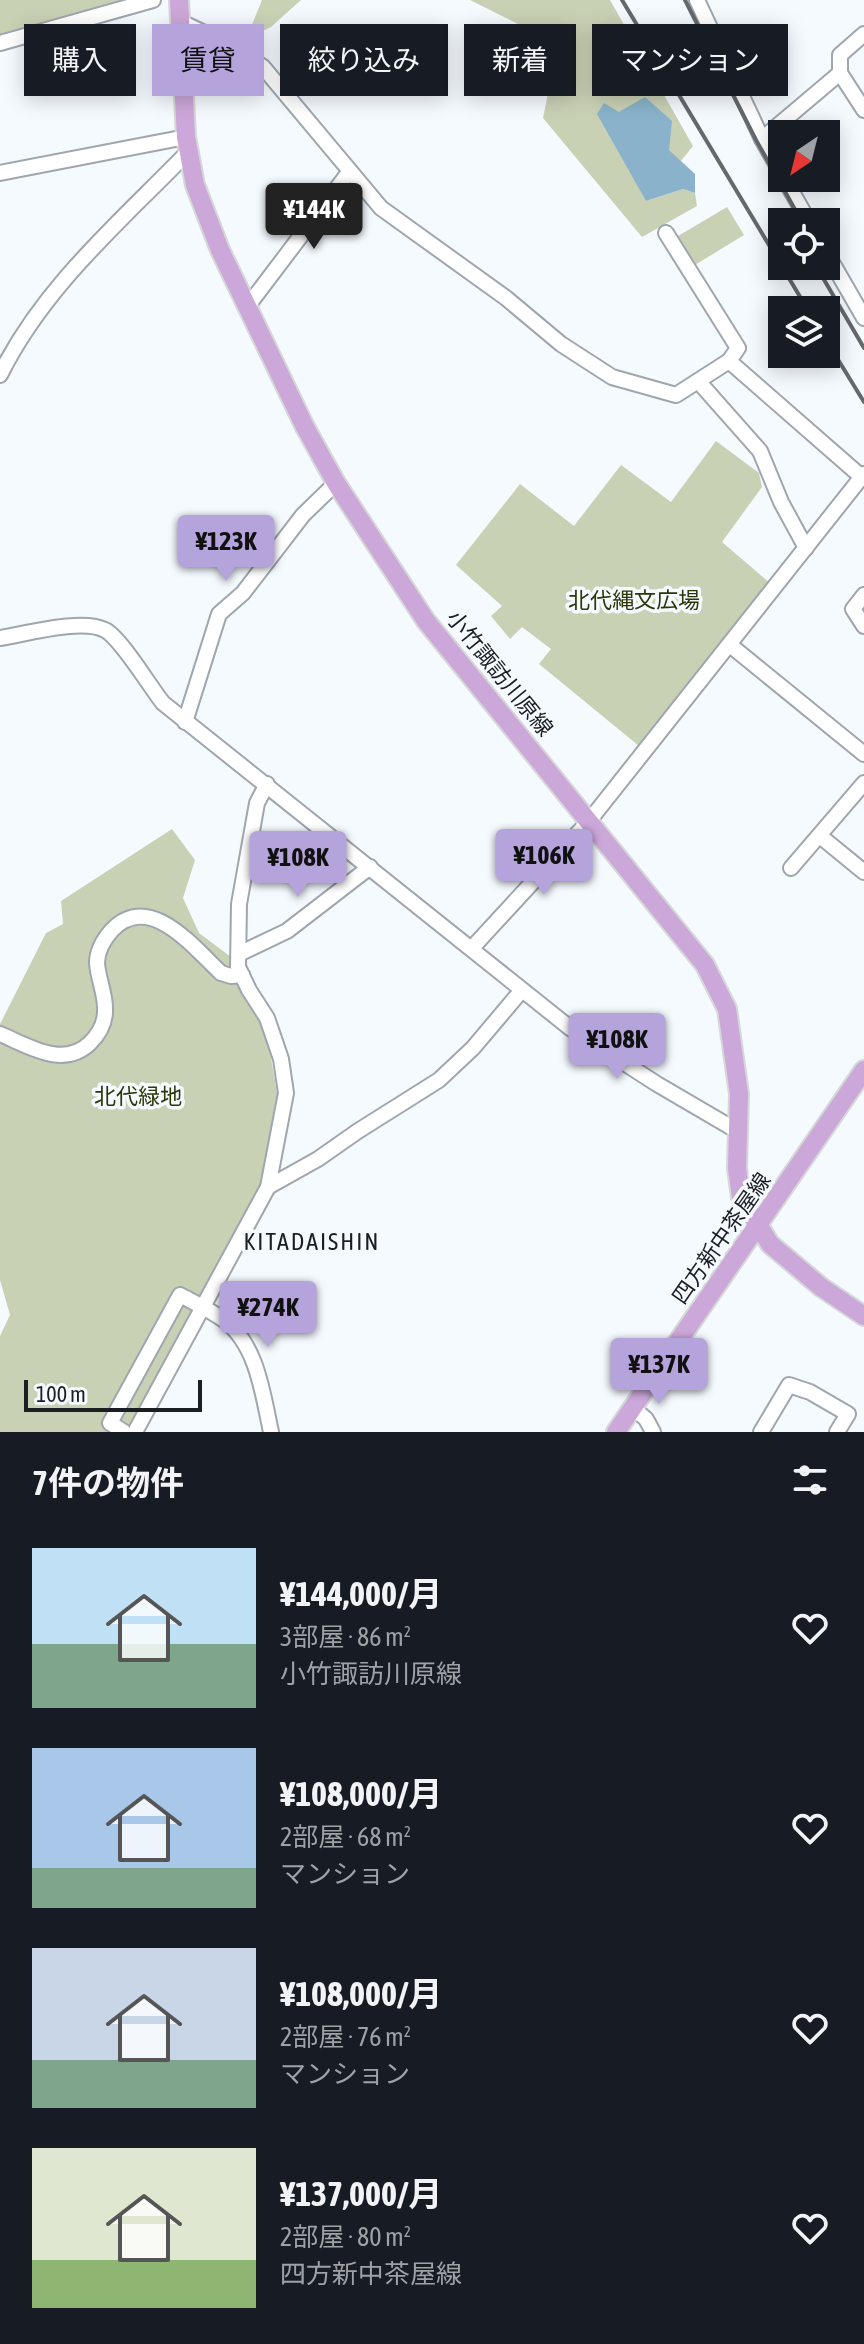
<!DOCTYPE html>
<html lang="ja">
<meta charset="utf-8">
<style>
body{margin:0;font-family:"Asap Condensed","Noto Sans JP",sans-serif;background:#242831;color:#f1f3f6;height:100vh;display:flex;flex-direction:column;font-size:30px;white-space:nowrap}
*{box-sizing:border-box;margin:0}
p{font-size:26px;color:#9ea1a6}
.icon{flex:none;width:44px;height:44px;fill:none;stroke:currentColor;stroke-width:2;stroke-linecap:round;stroke-linejoin:round}
.map{position:relative;height:1432px;overflow:hidden}
.sheet{display:flex;flex-direction:column;background:#171b24;flex:1}
.sheet>*{flex:none}
.banner{position:absolute;left:24px;top:24px;width:816px;height:72px;display:flex;gap:16px}
.needle{width:52px;rotate:215deg}
.fabs{position:absolute;left:768px;top:120px;display:grid;gap:16px}
.fabs a{display:grid;place-items:center;width:72px;height:72px;border-radius:0px;background:#171b24;box-shadow:0 4px 20px #0003;font-size:40px}
.scale{position:absolute;left:24px;bottom:20px;width:178px;box-sizing:border-box;padding-left:8px;border:4px solid #1c1f22;border-top:0;font-size:22px;line-height:28px;white-space:nowrap;color:#1c1f22;-webkit-text-stroke:6px #f5faff;paint-order:stroke}
.price{position:absolute;translate:-50% -68px;padding:0 18px;border-radius:8px;background:#b5a4dc;color:#111;font-size:26px;line-height:52px;filter:drop-shadow(0 2px 4px #0008)}
.price::after{content:'';position:absolute;left:50%;top:48px;width:24px;height:18px;margin-left:-12px;background:inherit;clip-path:polygon(0 0,100% 0,50% 100%)}
.price.current{background:#222;color:#fff}
ul{padding:0;list-style:none}
li{display:flex;align-items:center;gap:24px;height:200px;padding:0 32px}
li span{display:grid;place-items:center;flex:none;width:224px;height:160px;border-radius:0px;color:#555}
li>.icon{margin-inline-start:auto}
span .icon{width:96px;height:96px;fill:#fffc;stroke-width:1}
li b{font-size:34px}
h2{display:flex;justify-content:space-between;align-items:center;height:96px;padding:0 32px;font-size:34px}
.pill{padding:0 28px;border-radius:0px;background:#171b24;box-shadow:0 4px 20px #0003;font-size:28px;line-height:72px}
.pill.current{background:#b5a4dc;color:#111}
.map>svg:first-child{display:block}
.green{fill:#c9d1b5}
.water{fill:#8ab2ca}
.lines{fill:none;stroke-linecap:round;stroke-linejoin:round}
.minor-casing{stroke:#9fa6ae;stroke-width:18}
.major-casing{stroke:#d6d7d7;stroke-width:22}
.minor{stroke:#fff;stroke-width:14}
.major{stroke:#cca7d9;stroke-width:18}
.rail{stroke:#65686c;stroke-width:4}
.labels{text-anchor:middle;stroke-width:7;stroke-linejoin:round;paint-order:stroke}
.park-label{font-size:22px;fill:#2c3606;stroke:#f5faff}
.street-label{font-size:22px;fill:#1c1f22;stroke:#f5faff}
.neighbourhood-label{font-size:24px;letter-spacing:2px;fill:#1c1f22;stroke:#f5faff}
</style>
<div class="map">
<svg width="864" height="1432" viewBox="0 0 864 1432">
<rect width="100%" height="100%" fill="#f5faff"/>
<g class="green">
<polygon points="0,0 123,0 124,2 0,38"/>
<polygon points="262,0 301,0 271,27 246,39"/>
<polygon points="470,0 610,0 693,146 680,162 669,150 622,155 646,201 683,189 695,193 697,206 642,237 543,118 554,64 530,30"/>
<polygon points="727,207 744,235 695,265 678,236"/>
<polygon points="716,441 759,473 762,487 722,542 770,583 639,746 539,664 551,649 522,627 510,639 491,616 502,606 456,565 520,484 574,526 621,465 671,502"/>
<polygon points="172,829 195,860 183,898 199,933 231,957 241,993 267,1034 278,1099 263,1185 132,1432 0,1432 0,1336 10,1315 0,1280 0,1024 46,933 63,924 61,901"/>
</g>
<polygon class="water" points="645,97 672,121 669,150 695,174 695,193 683,189 646,201 597,114 604,103 619,112"/>
<g class="lines">
<g class="minor-casing">
<g id="minor">
<polyline points="697,0 762,139"/>
<polyline points="181,22 234,47 263,67 381,208 506,298 561,344 612,377 676,395 729,361 738,348 666,233"/>
<polyline points="864,34 840,55 840,73 864,110"/>
<polyline points="0,43 153,0"/>
<polyline points="0,173 186,137"/>
<polyline points="782,174 762,139 840,73"/>
<polyline points="784,178 809,222"/>
<polyline points="826,252 864,318"/>
<polyline points="247,307 350,171"/>
<polyline points="729,361 864,479"/>
<path d="M 0,375 C 44,286 120,222 188,152"/>
<polyline points="698,381 760,451 781,502 806,548"/>
<polyline points="864,595 853,609 864,626"/>
<path d="M 0,638 C 26,634 82,618 105,630 C 121,638 150,687 163,703 L 570,1028 L 657,1084 L 739,1132"/>
<polyline points="730,645 864,754"/>
<polyline points="185,722 219,614 243,593 303,515 336,483"/>
<polyline points="267,784 257,803 239,904 238,967 249,990 267,1018 281,1059 286,1093 268,1187"/>
<polyline points="820,836 864,872"/>
<polyline points="791,868 864,783"/>
<polyline points="472,948 589,821 864,474"/>
<polyline points="239,954 287,931 370,867"/>
<path d="M 0,1034 C 29,1046 63,1069 90,1043 C 99,1034 105,1024 105,1011 C 106,995 98,979 97,963 C 97,951 104,939 112,930 C 150,891 193,947 221,973 L 231,976 L 242,975"/>
<polyline points="632,1407 646,1419 653,1432"/>
<path d="M 124,1432 L 110,1423 L 180,1295 C 195,1303 210,1310 224,1320 C 257,1344 263,1395 271,1432"/>
<polyline points="135,1432 268,1187 318,1159 358,1131 439,1080 473,1048 522,990"/>
<polyline points="761,1432 789,1385 810,1392 848,1414 837,1432"/>
</g>
</g>
<g class="major-casing">
<g id="major">
<polyline points="179,0 186,137 195,185 220,250 305,427 336,483 426,621 705,965 727,1009 739,1094 737,1168 741,1197 770,1244 821,1287 864,1316"/>
<polyline points="616,1432 864,1070"/>
</g>
</g>
<use href="#minor" class="minor"/>
<use href="#major" class="major"/>
<g class="rail">
<polyline points="622,0 808,310"/>
<polyline points="685,0 756,140 802,222"/>
<polyline points="816,266 864,348"/>
<polyline points="826,340 864,402"/>
</g>
</g>
<g class="labels">
<g class="park-label">
<text x="634" y="608">北代縄文広場</text>
<text x="138" y="1104">北代緑地</text>
</g>
<g class="street-label">
<text transform="translate(500 673) rotate(51)" y="8">小竹諏訪川原線</text>
<text transform="translate(721 1238) rotate(-55)" y="8">四方新中茶屋線</text>
</g>
<g class="neighbourhood-label">
<text x="312" y="1250">KITADAISHIN</text>
</g>
</g>
</svg>
<div class="fabs">
<a><svg class="needle" viewBox="-14 -14 28 28"><path d="M0-13l5 13h-10z" fill="#e53935"/><path d="M0 13l5-13h-10z" fill="#9ea1a6"/></svg></a>
<a><svg class="icon" aria-label="locate" viewBox="0 0 24 24"><circle cx="12" cy="12" r="6"/><path d="M12 2v4M12 18v4M2 12h4M18 12h4"/></svg></a>
<a><svg class="icon" aria-label="layers" viewBox="0 0 24 24"><path d="M12 4l9 5-9 5-9-5zM3 14l9 5 9-5"/></svg></a>
</div>
<div class="scale">100 m</div>
<b class="price current" style="left:314px;top:251px">¥144K</b>
<b class="price" style="left:226px;top:583px">¥123K</b>
<b class="price" style="left:544px;top:897px">¥106K</b>
<b class="price" style="left:298px;top:899px">¥108K</b>
<b class="price" style="left:617px;top:1081px">¥108K</b>
<b class="price" style="left:268px;top:1349px">¥274K</b>
<b class="price" style="left:659px;top:1406px">¥137K</b>
<div class="banner">
<a class="pill">購入</a>
<a class="pill current">賃貸</a>
<a class="pill">絞り込み</a>
<a class="pill">新着</a>
<a class="pill">マンション</a>
</div>
</div>
<section class="sheet">
<h2>7件の物件<svg class="icon" aria-label="filters" viewBox="0 0 24 24"><path d="M4 7h16M4 17h16"/><circle cx="9" cy="7" r="2"/><circle cx="15" cy="17" r="2"/></svg></h2>
<ul>
<li><span style="background:linear-gradient(#bfe0f5 60%,#7fa58c 0)"><svg class="icon" aria-label="home" viewBox="0 0 24 24"><path d="M3 11l9-7 9 7M6 9v11h12V9"/></svg></span><div><b>¥144,000/月</b><p>3部屋 · 86 m²</p><p>小竹諏訪川原線</p></div><svg class="icon" aria-label="heart" viewBox="0 0 24 24"><path d="M12 20l-8-8c-3-5 5-10 8-4 3-6 11-1 8 4z"/></svg></li>
<li><span style="background:linear-gradient(#a9c7e8 75%,#7fa58c 0)"><svg class="icon" aria-label="home" viewBox="0 0 24 24"><path d="M3 11l9-7 9 7M6 9v11h12V9"/></svg></span><div><b>¥108,000/月</b><p>2部屋 · 68 m²</p><p>マンション</p></div><svg class="icon" aria-label="heart" viewBox="0 0 24 24"><path d="M12 20l-8-8c-3-5 5-10 8-4 3-6 11-1 8 4z"/></svg></li>
<li><span style="background:linear-gradient(#c9d6e8 70%,#7fa58c 0)"><svg class="icon" aria-label="home" viewBox="0 0 24 24"><path d="M3 11l9-7 9 7M6 9v11h12V9"/></svg></span><div><b>¥108,000/月</b><p>2部屋 · 76 m²</p><p>マンション</p></div><svg class="icon" aria-label="heart" viewBox="0 0 24 24"><path d="M12 20l-8-8c-3-5 5-10 8-4 3-6 11-1 8 4z"/></svg></li>
<li><span style="background:linear-gradient(#dfe7d0 70%,#8fb573 0)"><svg class="icon" aria-label="home" viewBox="0 0 24 24"><path d="M3 11l9-7 9 7M6 9v11h12V9"/></svg></span><div><b>¥137,000/月</b><p>2部屋 · 80 m²</p><p>四方新中茶屋線</p></div><svg class="icon" aria-label="heart" viewBox="0 0 24 24"><path d="M12 20l-8-8c-3-5 5-10 8-4 3-6 11-1 8 4z"/></svg></li>
</ul>
</section>
